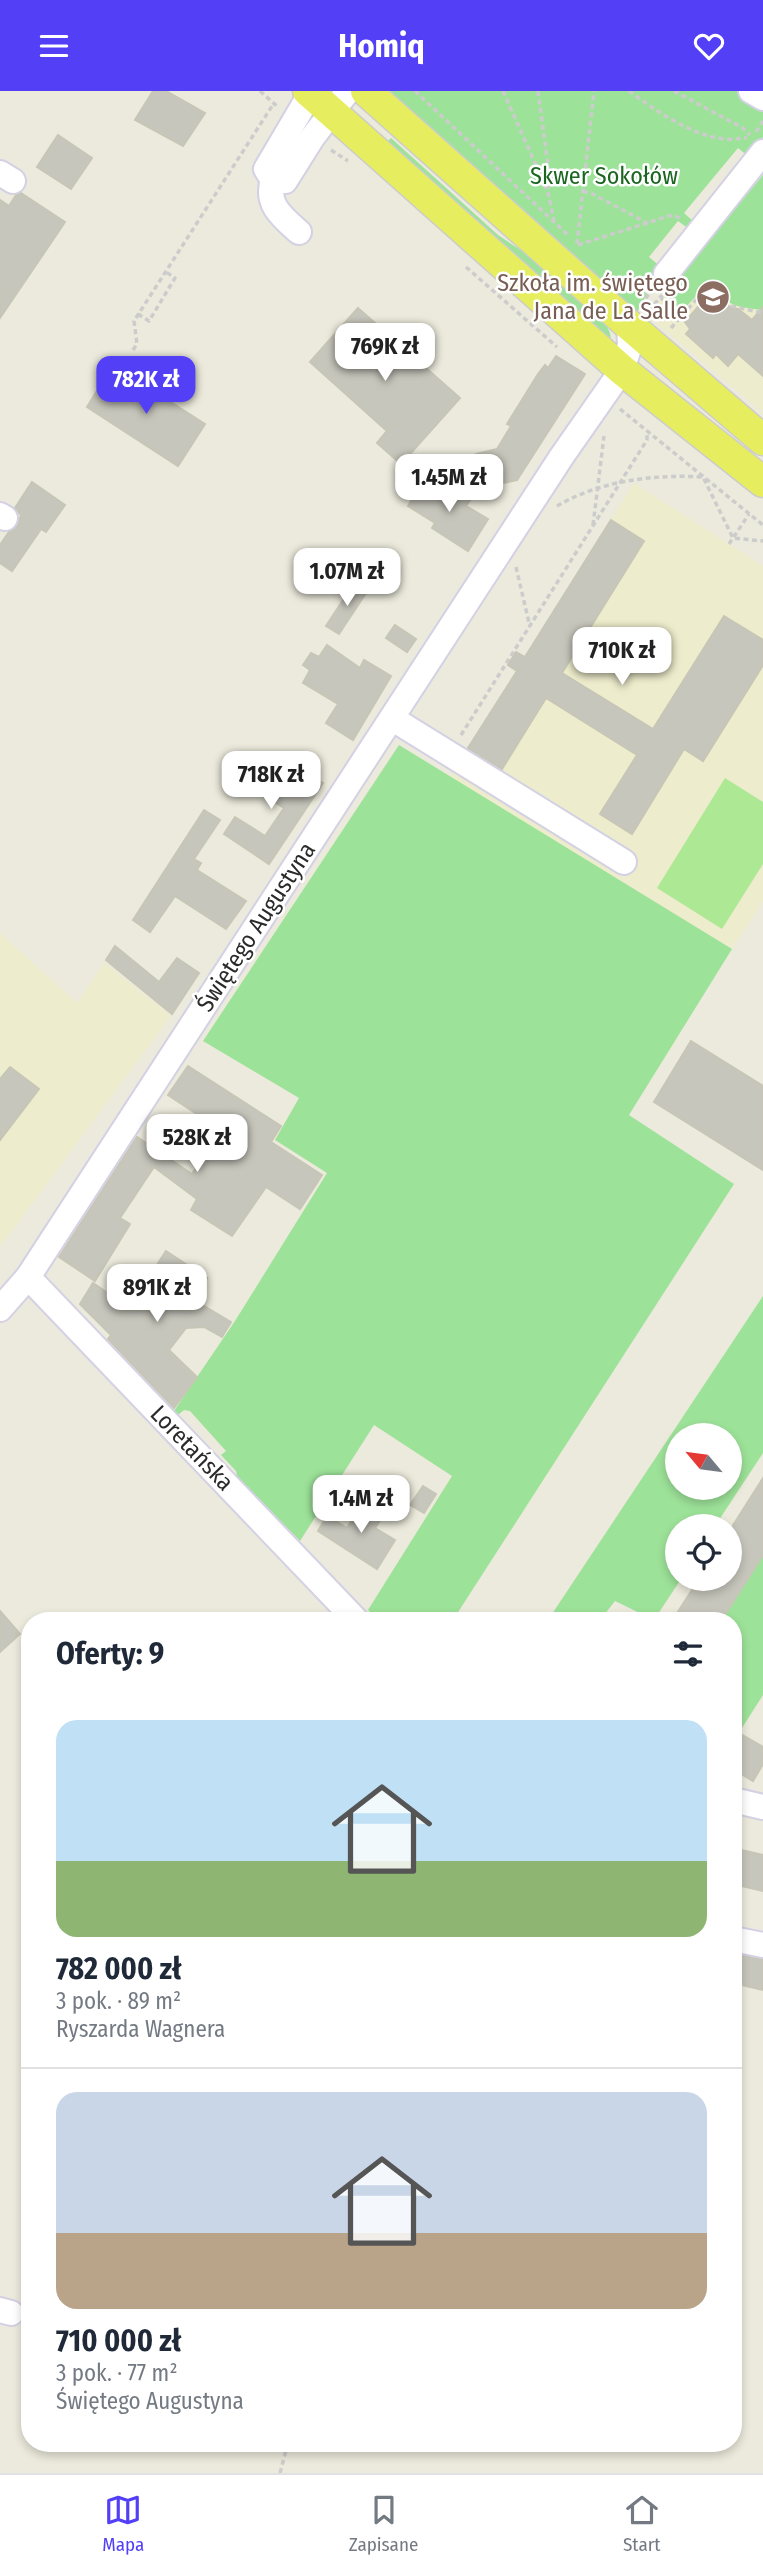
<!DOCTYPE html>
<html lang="pl">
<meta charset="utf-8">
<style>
body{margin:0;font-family:"Fira Sans Condensed",sans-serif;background:#f2f2f3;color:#1f2937;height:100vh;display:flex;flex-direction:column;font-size:26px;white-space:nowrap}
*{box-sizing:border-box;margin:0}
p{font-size:23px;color:#747a83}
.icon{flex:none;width:38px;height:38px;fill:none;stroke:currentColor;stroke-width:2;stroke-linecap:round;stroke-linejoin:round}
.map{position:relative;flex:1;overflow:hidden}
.drawer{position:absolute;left:21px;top:1521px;width:721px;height:840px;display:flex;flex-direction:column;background:#fff;border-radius:28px;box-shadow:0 4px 10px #0003}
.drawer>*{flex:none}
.needle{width:46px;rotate:299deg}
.buttons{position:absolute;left:665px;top:1332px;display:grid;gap:14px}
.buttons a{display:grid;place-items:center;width:77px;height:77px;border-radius:50%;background:#fff;box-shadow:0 4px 10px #0003;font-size:35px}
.price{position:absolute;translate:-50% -60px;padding:0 16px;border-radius:14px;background:#fff;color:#222;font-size:23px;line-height:46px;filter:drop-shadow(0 2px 4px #0008)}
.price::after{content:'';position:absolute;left:50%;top:42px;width:21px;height:16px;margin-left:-10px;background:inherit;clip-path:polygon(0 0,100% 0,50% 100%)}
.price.on{background:#523ff6;color:#fff}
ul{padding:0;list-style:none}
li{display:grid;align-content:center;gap:14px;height:371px;padding:0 35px}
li+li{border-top:2px solid #e0e1e3}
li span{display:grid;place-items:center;height:217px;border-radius:21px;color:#555}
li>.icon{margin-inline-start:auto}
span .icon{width:126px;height:126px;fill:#fffc;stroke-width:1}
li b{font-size:30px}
h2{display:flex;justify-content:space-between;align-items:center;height:84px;padding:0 35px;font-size:30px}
header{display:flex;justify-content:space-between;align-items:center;height:91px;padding:0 35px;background:#523ff6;color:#fff;font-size:32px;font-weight:700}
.menu{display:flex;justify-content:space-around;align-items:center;height:98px;border-top:2px solid #e0e1e3;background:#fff;font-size:19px;color:#747a83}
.menu a{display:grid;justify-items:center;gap:4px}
.menu .on{color:#523ff6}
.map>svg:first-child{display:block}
.education{fill:#edeccc}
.green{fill:#9de299;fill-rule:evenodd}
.pitch{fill:#ade995}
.building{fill:#c7c6bc;stroke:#c7c6b6;stroke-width:2}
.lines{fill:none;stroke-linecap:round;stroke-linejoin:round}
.minor-casing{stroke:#d3d1e3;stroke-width:28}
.major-casing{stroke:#ccc;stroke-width:33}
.path{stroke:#ccc;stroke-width:3.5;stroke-dasharray:5 3.5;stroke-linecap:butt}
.minor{stroke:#fff;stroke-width:24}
.major{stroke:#e6ee5f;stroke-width:30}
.labels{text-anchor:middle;stroke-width:5;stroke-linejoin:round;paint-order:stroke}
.park-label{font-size:24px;fill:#1b6621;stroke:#fff}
.education-label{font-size:24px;fill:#785e54;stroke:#fff;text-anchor:end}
.street-label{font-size:24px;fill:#2a2a2a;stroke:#fff}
</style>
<header><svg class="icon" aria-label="menu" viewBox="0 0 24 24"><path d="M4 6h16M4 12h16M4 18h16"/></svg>Homiq<svg class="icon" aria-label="heart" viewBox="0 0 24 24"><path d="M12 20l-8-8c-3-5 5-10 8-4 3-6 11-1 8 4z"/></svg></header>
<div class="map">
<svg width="763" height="2382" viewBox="0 0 763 2382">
<rect width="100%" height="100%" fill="#eceadc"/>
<g class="education">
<polygon points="760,88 763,91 763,322 647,224"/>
<polygon points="634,392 763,475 763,810 732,858 450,686 516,580 508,574 516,561 525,566"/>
<polygon points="0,842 77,912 104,872 171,925 0,1156"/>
</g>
<g class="green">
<polygon points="385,0 763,0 763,46 749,66 738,57 684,122 694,131 689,138 678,130 649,166 661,176 642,199 647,203 635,225"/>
<polygon points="391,47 498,144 535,169 604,230 610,242 611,249 608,250 386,52"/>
<path d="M 763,84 L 763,219 C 748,217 725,217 720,199 L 701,200 L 682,220 L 663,205 Z"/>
<polygon points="399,654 732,858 629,1024 734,1093 453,1529 378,1529 368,1519 452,1385 374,1334 300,1450 237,1385 236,1380 221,1364 226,1360 190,1320 184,1319 178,1324 174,1320 235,1230 327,1082 275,1049 299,1007 203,950"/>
<path d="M 763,1205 L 763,1362 L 715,1435 L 677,1435 L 677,1488 L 681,1488 L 654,1529 L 615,1510 L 600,1529 L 548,1529 ZM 677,1344 L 730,1344 L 730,1396 L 677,1396 Z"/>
<polygon points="763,1464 763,1604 733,1651 733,1530 721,1530"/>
</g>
<polygon class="pitch" points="725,687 763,711 763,773 722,838 657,797"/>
<g class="building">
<polygon points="153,0 166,0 205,22 183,55 135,29"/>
<polygon points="58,44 92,67 71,98 37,76"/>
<polygon points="21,102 65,131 0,227 0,109 9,115 16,104"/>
<polygon points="716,202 731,217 738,218 752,229 763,216 763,285 738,263 728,275 716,263 713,267 686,243 690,238 685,231 709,203"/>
<polygon points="358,217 460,307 401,373 377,352 387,340 310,271"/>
<polygon points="556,265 585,283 517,389 504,392 497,387 490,389 479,375 476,363 497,358 511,335 507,333 538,283 545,274 548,277"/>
<polygon points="113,274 205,333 178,375 87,316"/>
<polygon points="426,387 454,405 457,401 470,409 466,415 488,428 468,460 432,437 435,432 408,415"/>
<polygon points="32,391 65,414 46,441 41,438 12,480 0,472 0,454 9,441 18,434 21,424 15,417"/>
<polygon points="611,429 644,450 562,582 653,638 724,525 763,549 763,574 703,670 684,658 632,743 600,723 637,664 546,607 502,678 468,657 517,580 508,574 516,561 525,566"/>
<polygon points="355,491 368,499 339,543 326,535"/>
<polygon points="395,534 416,548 407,561 386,547"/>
<polygon points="327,554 360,577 364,569 391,585 353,649 326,632 338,613 303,592 310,579 303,574 311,562 319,566"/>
<polygon points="240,668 297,701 308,683 323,692 269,773 224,743 235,726 265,745 284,717 230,683"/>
<polygon points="204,719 220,729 194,768 201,772 197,779 246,810 226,838 175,805 150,841 133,829"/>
<polygon points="115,855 159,891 177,867 199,882 172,923 106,869"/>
<polygon points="691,950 763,995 763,1079 654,1011"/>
<polygon points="188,975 281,1035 271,1051 322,1084 300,1118 266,1096 232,1145 191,1119 197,1108 154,1076 120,1127 130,1133 95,1190 59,1166 137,1046 192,1083 221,1039 168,1004"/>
<polygon points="10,976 39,998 0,1049 0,988"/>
<polygon points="166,1160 207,1187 194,1209 231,1231 222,1246 204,1236 186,1237 169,1259 197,1286 174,1317 108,1248 111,1244 80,1213 93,1192 129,1217"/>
<polygon points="763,1387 763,1464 721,1530 672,1530 699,1488 730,1488 730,1439"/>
<polygon points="423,1395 436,1403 424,1422 410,1414"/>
<polygon points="364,1409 385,1422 375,1437 395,1449 377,1478 318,1440 327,1425 347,1437"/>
<polygon points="0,1520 20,1543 0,1561"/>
<polygon points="739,1642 763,1656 763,1673 753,1690 733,1678 733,1651"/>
<polygon points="733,1757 763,1764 763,1800 733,1793"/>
<polygon points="733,1863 763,1868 763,1899 733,1892"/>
</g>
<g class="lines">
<g class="minor-casing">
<g id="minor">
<polyline points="751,0 763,7"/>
<polyline points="0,82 13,90"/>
<polyline points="273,89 285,90 312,47 348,0"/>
<path d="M 299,141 C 282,126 265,113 273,89 L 266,78 L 312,0"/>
<polyline points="666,183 763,61"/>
<polyline points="0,424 5,427"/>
<polyline points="393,628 624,771"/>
<polyline points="28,1186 357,1530"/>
<polyline points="0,1218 28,1186 562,365 622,279 630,254 629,234"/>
<polyline points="733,1709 763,1716"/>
<polyline points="733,1848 763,1854"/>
<polyline points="0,2219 11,2222"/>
</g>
</g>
<g class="major-casing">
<g id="major">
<polyline points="308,0 622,279 763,391"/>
<polyline points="366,0 629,234 763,349"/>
</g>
</g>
<g class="path">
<polyline points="260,0 279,17"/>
<polyline points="415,0 569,145"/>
<polyline points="503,0 548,101 554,129"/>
<polyline points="538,0 549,82 548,99"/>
<path d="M 629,0 C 653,18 694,46 725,48 C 732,49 740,47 747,47"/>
<polyline points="674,0 743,37 750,44"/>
<polyline points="756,41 763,30"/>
<polyline points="331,59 348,70"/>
<polyline points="583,101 589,101 649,133"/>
<polyline points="577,153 594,0"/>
<polyline points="578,154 672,124 683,128"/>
<polyline points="466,176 557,256"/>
<polyline points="661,207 682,225"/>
<polyline points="640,214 653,198"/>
<polyline points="649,220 662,204"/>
<polyline points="138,223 149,230 175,187 166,181"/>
<polyline points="671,237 703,201 720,201 721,208 727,214 763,222"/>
<polyline points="133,259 137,253 134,230 274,12"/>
<polyline points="620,318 763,434"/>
<path d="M 557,415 C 599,390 654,383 703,386 L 733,447 L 763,450"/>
<polyline points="593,434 604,345"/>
<polyline points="729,453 749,423"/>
<polyline points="516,476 530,536"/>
<polyline points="461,644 647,349 647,342"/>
<polyline points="280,2382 288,2352"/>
</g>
<use href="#minor" class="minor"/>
<use href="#major" class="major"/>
</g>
<defs>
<g id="school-disc" transform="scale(1.75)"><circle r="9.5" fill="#8d6e63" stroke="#fff"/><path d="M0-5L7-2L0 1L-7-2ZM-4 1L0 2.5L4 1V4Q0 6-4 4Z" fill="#fff"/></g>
</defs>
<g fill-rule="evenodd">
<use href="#school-disc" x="713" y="206"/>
</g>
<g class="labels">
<g class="park-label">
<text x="604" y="93">Skwer Sokołów</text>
</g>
<g class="education-label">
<text x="688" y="200">Szkoła im. świętego<tspan x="688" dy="28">Jana de La Salle</tspan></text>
</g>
<g class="street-label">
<text transform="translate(256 836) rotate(-57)" y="8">Świętego Augustyna</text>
<text transform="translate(192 1357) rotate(46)" y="8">Loretańska</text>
</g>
</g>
</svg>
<div class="buttons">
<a><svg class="needle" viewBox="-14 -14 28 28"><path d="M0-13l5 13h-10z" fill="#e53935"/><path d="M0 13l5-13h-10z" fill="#747a83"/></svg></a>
<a><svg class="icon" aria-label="locate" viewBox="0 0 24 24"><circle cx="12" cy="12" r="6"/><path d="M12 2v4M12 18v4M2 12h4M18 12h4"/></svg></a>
</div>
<b class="price" style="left:385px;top:292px">769K zł</b>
<b class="price on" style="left:146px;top:325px">782K zł</b>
<b class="price" style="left:449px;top:423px">1.45M zł</b>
<b class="price" style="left:347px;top:517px">1.07M zł</b>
<b class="price" style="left:622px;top:596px">710K zł</b>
<b class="price" style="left:271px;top:720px">718K zł</b>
<b class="price" style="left:197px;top:1083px">528K zł</b>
<b class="price" style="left:157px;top:1233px">891K zł</b>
<b class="price" style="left:361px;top:1444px">1.4M zł</b>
<section class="drawer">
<h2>Oferty: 9<svg class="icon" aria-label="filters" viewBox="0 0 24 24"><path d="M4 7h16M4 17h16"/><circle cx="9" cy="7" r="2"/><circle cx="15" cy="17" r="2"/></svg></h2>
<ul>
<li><span style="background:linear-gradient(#bfe0f5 65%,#8fb573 0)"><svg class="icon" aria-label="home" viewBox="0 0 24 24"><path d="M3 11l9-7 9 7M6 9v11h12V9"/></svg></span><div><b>782 000 zł</b><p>3 pok. · 89 m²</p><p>Ryszarda Wagnera</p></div></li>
<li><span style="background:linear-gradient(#c9d6e8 65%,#b9a48a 0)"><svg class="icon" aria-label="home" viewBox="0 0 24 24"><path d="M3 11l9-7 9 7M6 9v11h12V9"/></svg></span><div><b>710 000 zł</b><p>3 pok. · 77 m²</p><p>Świętego Augustyna</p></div></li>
</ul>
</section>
</div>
<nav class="menu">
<a class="on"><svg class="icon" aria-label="map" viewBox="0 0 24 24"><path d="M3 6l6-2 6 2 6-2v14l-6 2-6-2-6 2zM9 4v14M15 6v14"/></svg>Mapa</a>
<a><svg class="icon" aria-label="saved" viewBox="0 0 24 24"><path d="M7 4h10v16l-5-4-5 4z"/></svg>Zapisane</a>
<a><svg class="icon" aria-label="home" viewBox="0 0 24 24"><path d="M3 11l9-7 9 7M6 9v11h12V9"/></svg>Start</a>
</nav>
